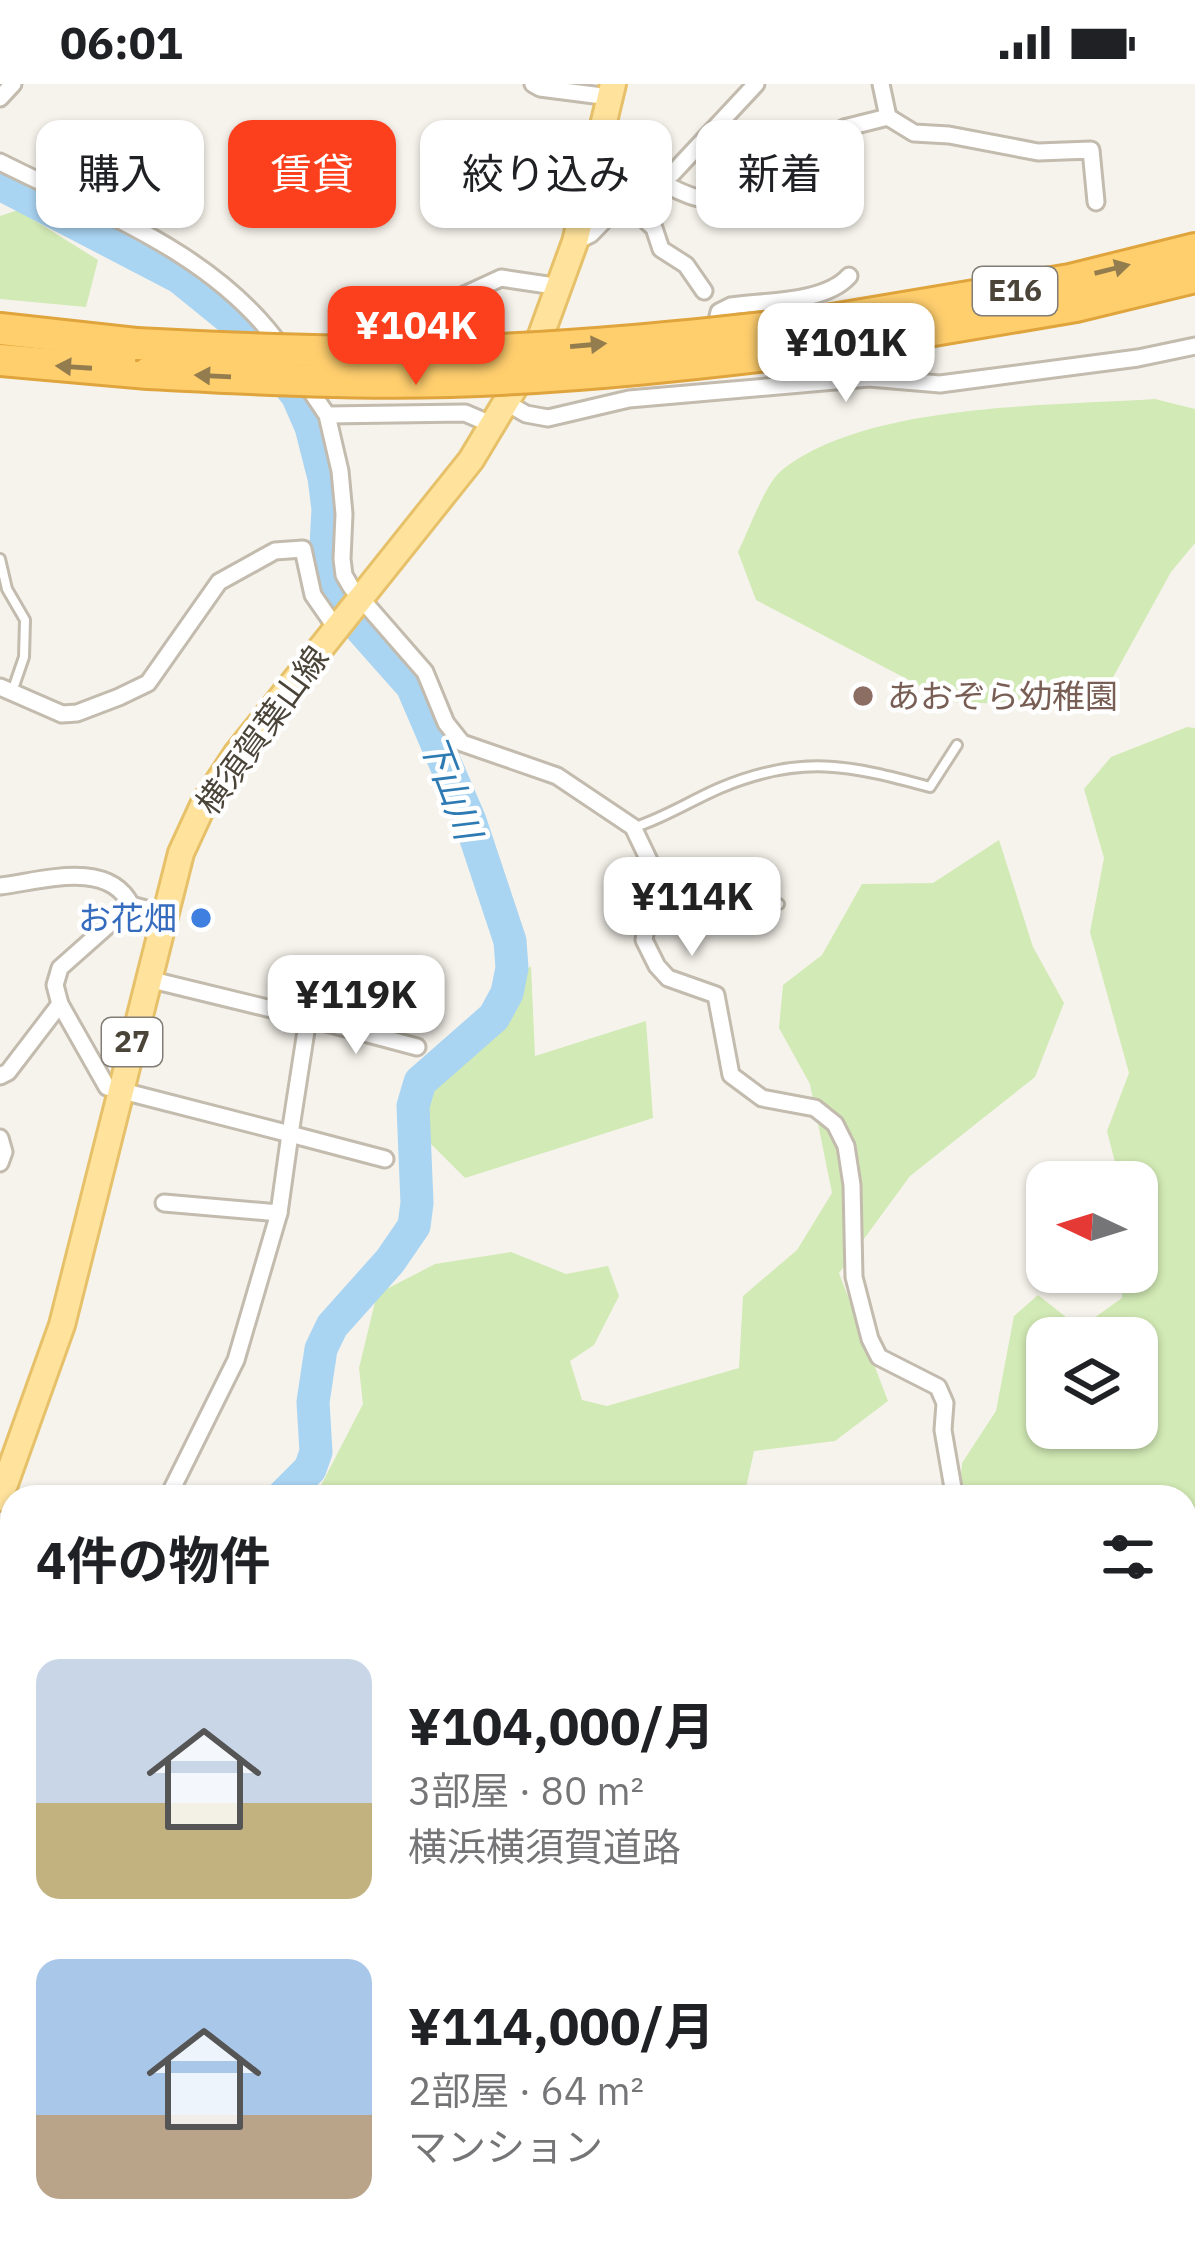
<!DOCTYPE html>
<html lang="ja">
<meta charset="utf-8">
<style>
body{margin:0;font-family:"IBM Plex Sans","Noto Sans JP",sans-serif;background:#f2f2f2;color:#202124;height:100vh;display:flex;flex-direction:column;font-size:45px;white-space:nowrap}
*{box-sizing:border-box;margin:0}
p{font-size:39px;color:#757577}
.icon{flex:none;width:66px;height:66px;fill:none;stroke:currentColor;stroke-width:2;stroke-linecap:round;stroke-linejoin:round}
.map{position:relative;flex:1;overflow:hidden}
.details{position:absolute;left:0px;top:1401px;width:1197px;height:771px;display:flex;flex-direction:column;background:#fff;border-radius:36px 36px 0 0;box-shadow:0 3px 9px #0004}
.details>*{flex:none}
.hud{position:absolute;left:36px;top:36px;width:1125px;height:108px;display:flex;gap:24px}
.needle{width:78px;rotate:274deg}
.tools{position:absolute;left:1026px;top:1077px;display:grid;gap:24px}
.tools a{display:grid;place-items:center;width:132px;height:132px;border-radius:24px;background:#fff;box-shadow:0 3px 9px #0004;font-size:60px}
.price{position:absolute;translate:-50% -102px;padding:0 27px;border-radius:24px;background:#fff;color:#222;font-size:39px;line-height:78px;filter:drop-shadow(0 3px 6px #0008)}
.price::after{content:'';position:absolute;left:50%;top:72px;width:36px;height:27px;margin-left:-18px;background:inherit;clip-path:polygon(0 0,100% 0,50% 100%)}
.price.current{background:#fc3f1d;color:#fff}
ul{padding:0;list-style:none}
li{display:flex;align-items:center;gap:36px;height:300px;padding:0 36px}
li span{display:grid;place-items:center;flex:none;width:336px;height:240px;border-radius:24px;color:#555}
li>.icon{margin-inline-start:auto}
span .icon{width:144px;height:144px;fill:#fffc;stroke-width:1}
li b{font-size:51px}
h2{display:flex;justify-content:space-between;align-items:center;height:144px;padding:0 36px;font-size:51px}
.chip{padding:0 42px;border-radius:24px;background:#fff;box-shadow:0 3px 9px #0004;font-size:42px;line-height:108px}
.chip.current{background:#fc3f1d;color:#fff}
.status{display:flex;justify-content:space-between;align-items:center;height:84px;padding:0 60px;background:#fff;direction:ltr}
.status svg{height:33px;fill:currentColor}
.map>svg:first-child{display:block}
.green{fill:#d2eab5;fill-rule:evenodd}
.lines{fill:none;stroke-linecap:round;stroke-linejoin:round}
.river{stroke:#a9d4f2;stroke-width:33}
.service-casing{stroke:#c2bbae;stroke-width:14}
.minor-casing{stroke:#c2bbae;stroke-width:21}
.primary-casing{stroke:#e6c16a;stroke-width:30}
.motorway-casing{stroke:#e0a43c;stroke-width:36}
.service{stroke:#fff;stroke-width:8}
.minor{stroke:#fff;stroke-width:15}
.primary{stroke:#ffe39c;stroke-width:24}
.motorway{stroke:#ffcf6e;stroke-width:30}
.motorway-bridge-casing{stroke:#e0a43c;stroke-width:36;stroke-linecap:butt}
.motorway-bridge{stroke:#ffcf6e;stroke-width:30}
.oneway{fill:#937c4e}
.education-dot{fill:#8d6e63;stroke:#fff;stroke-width:4.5}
.shop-dot{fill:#3f7fe0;stroke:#fff;stroke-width:4.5}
.labels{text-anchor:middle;stroke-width:9;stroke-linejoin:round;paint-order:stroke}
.shield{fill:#fff;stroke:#817c74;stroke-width:3}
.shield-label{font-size:30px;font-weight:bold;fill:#4b4439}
.education-label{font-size:33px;fill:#785e54;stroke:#fff;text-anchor:start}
.street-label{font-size:33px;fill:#4b4439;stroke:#fff}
.shop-label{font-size:33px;fill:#366cbe;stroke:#fff;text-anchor:end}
.water-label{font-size:36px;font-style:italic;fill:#2e7ab2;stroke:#fff}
</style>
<div class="status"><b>06:01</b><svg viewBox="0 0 49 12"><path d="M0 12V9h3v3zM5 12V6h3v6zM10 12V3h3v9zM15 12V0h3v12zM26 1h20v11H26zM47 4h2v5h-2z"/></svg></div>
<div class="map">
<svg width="1195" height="2171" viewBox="0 0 1195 2171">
<rect width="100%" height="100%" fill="#f6f3ec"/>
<g class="green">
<polygon points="18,126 98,176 86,223 0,215 0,132"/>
<path d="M 1155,315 L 1195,325 L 1195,459 L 1171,488 L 1111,597 L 1040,621 L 951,618 L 756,516 L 738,468 C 748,448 765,400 781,387 C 864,319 1050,322 1155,315 Z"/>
<path d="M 1187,643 L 1195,644 L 1195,2171 L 834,2171 L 828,2160 L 1185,2160 L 1185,1413 L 959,1413 L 962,1379 L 996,1327 L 1014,1232 L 1038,1211 L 1080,1244 L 1122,1214 L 1122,1188 L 1137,1188 L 1137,1098 L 1120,1098 L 1107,1047 L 1129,989 L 1090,848 L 1104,774 L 1084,705 L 1111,673 ZM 1047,1254 L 1137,1254 L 1137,1344 L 1047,1344 Z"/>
<polygon points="999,756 1033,863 1064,919 1035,993 910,1092 839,1189 888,1317 835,1357 754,1367 744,1413 315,1413 363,1320 359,1284 377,1210 435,1180 511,1168 566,1190 608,1182 619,1212 594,1261 570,1277 582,1316 607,1322 739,1284 743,1212 797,1166 832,1109 810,1000 779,944 783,901 822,871 862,800 933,799"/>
<polygon points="531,882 535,972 646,937 653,1034 465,1094 420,1049 455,947"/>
<polygon points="360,2160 793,2160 798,2171 364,2171"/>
</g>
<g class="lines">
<g class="river">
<polyline points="0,100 179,193 243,245 297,311 311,343 324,394 328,425 325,480 333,513 412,602 470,737 510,857 512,884 507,909 494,933 420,998 413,1022 417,1119 414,1142 390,1177 332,1242 321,1265 313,1318 316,1368 310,1385 282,1413"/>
<polyline points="12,1973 7,1998 12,2036"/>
<polyline points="0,2103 12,2087"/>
</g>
<g class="service-casing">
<g id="service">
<polyline points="0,475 7,505 25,536 24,573 13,605"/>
<path d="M 635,743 C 664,734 692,716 720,704 C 801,670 849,681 930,703 L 957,661"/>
<polyline points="656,789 711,795 779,820"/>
<polyline points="1185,1604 1195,1598"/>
<polyline points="808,2160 814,2171"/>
<polyline points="59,2171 60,2160"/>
</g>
</g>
<g class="minor-casing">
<g id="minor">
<polyline points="533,0 540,4 610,13"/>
<polyline points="881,0 888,33"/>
<polyline points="0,14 13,0"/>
<polyline points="844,44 888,33 914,49 949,51 1038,68 1091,66 1096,118"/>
<path d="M 0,78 C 101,129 218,170 284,267"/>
<path d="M 660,98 C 684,109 707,125 729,107"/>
<polyline points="624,116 654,144 661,165 686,181 704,207"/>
<polyline points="575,158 591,150 624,116 672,90 756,0"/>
<path d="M 714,249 L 719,228 L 731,222 C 765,217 825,219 849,192"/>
<polyline points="360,259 501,194 561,203"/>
<polyline points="304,297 327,331 340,387 344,430 342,475 344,491 351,503 425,588 446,639 462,659 557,692 633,743 655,789 644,856 657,882 668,894 716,911 731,991 762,1014 815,1024 835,1040 846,1062 852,1101 854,1193 870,1255 879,1273 938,1303 945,1319 943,1346 953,1404 951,1413"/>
<polyline points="507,319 526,330 548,334 629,315 869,294 940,300 1138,274 1195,262"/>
<polyline points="327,331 465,329 493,341"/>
<polyline points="0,603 62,630 77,629 119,613 148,599 219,498 275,467 303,465 313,511 336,544"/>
<path d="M 0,802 C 42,797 108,775 131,821"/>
<polyline points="148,895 308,934 290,1050 385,1075"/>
<polyline points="60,920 55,901 60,884 131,821 164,830"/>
<polyline points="308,934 417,963"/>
<polyline points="0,992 8,988 60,920 107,1003 290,1050 279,1129 236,1276 168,1413"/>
<polyline points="0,1054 4,1068 0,1079"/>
<polyline points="164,1119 279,1129"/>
<polyline points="0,1610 12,1597"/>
<polyline points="0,1777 12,1777"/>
<polyline points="0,1967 12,1973"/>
<polyline points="126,2160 134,2171"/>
<polyline points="347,2160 350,2171"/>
</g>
</g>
<g class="primary-casing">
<polyline id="primary" points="0,1414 62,1241 181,769 204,719 237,669 471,376 533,273 575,158 613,0"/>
</g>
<g class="motorway-casing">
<g id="motorway">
<polyline points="832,236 1070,196 1195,165"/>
<polyline points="0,245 136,260"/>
<polyline points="833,263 1076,222 1195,193"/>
<polyline points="0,276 148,289"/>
</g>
</g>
<use href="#service" class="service"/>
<use href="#minor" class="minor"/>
<use href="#primary" class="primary"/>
<use href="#motorway" class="motorway"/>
<g class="motorway-bridge-casing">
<g id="motorway-bridge">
<path d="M 136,260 C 233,265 331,269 429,268 C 564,266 698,252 832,236"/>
<path d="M 148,289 C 248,294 349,300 450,297 C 578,293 706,279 833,263"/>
</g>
</g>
<use href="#motorway-bridge" class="motorway-bridge"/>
</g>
<defs><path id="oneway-solid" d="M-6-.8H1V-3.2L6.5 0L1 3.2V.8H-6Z" transform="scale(3)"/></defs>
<g class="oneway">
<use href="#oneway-solid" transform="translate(1112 185) rotate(-14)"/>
<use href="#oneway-solid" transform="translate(588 261) rotate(-5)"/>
<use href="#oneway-solid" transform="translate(74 283) rotate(-176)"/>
<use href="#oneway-solid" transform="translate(213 292) rotate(-177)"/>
</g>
<circle class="education-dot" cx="863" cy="612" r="12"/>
<circle class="shop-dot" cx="201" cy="834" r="12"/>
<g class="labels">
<g class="shield">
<rect x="973" y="183" width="84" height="48" rx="9"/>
<rect x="102" y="934" width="60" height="48" rx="9"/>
</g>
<g class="shield-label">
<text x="1015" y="217">E16</text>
<text x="132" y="968">27</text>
</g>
<g class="education-label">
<text x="887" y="624">あおぞら幼稚園</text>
</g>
<g class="street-label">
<text transform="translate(262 646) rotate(-54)" y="12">横須賀葉山線</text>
</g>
<g class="shop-label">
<text x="177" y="846">お花畑</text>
</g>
<g class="water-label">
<text transform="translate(451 703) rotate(69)" y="13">下山川</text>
</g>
</g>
</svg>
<div class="tools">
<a><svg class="needle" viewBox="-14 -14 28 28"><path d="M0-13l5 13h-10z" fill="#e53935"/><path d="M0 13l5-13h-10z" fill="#757577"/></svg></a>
<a><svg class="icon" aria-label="layers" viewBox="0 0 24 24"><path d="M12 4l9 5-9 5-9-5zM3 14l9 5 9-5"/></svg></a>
</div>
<b class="price current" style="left:416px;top:304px">¥104K</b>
<b class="price" style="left:846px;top:321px">¥101K</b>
<b class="price" style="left:692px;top:875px">¥114K</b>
<b class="price" style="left:356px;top:973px">¥119K</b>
<div class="hud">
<a class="chip">購入</a>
<a class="chip current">賃貸</a>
<a class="chip">絞り込み</a>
<a class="chip">新着</a>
</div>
<section class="details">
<h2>4件の物件<svg class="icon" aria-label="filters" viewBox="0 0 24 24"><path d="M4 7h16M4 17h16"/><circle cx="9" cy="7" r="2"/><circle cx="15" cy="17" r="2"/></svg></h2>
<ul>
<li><span style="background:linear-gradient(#c9d6e8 60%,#c2b280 0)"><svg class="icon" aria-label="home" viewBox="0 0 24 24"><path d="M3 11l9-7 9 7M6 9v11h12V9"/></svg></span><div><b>¥104,000/月</b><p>3部屋 · 80 m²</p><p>横浜横須賀道路</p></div></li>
<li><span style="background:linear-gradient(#a9c7e8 65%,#b9a48a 0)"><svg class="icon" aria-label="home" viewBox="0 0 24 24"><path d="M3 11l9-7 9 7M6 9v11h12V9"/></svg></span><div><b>¥114,000/月</b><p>2部屋 · 64 m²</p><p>マンション</p></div></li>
</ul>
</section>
</div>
